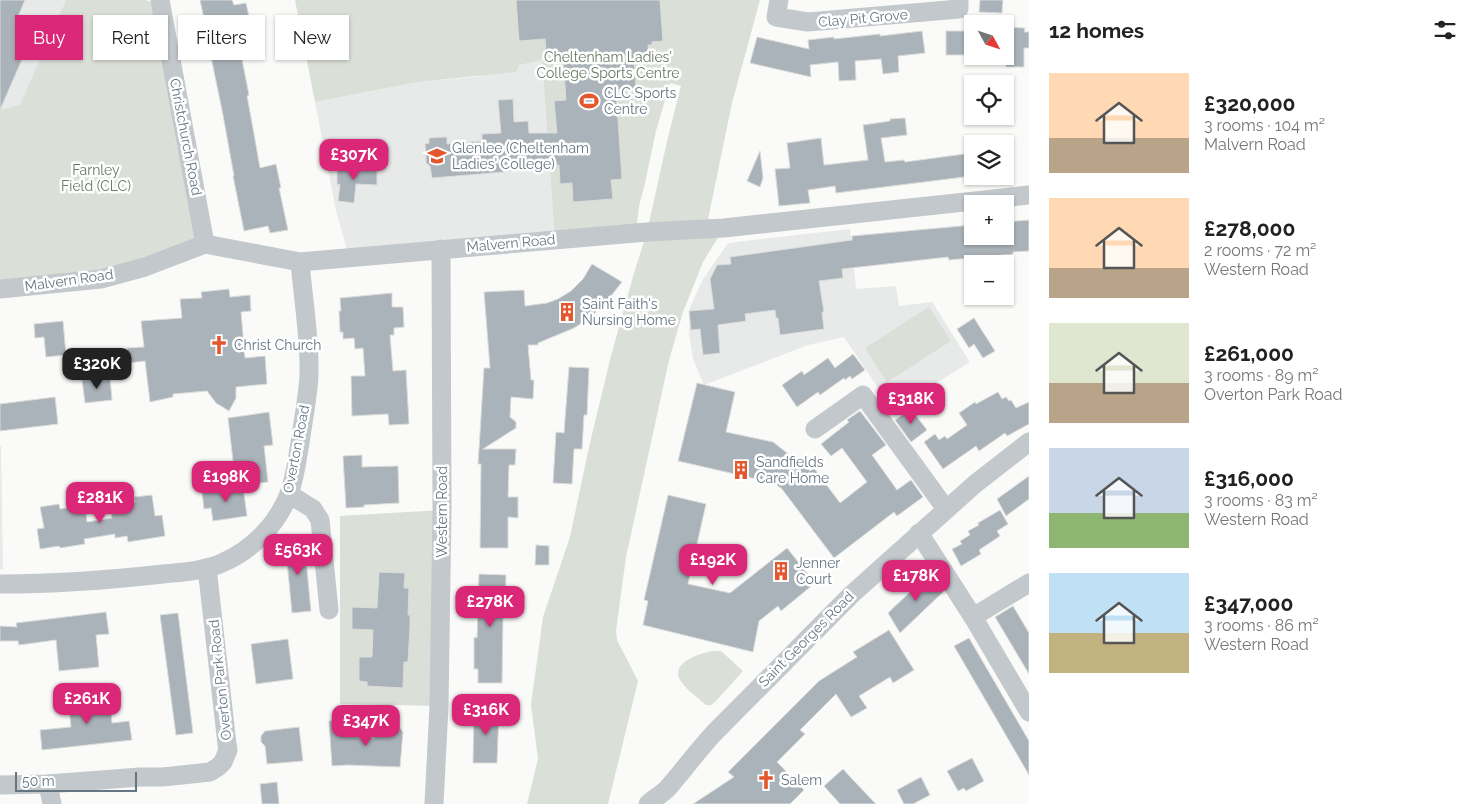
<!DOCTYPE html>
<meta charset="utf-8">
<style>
body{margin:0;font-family:Raleway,sans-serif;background:#f6f6f6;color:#222;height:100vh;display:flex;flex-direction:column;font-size:19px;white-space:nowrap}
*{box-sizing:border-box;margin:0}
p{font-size:16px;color:#767676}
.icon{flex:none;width:28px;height:28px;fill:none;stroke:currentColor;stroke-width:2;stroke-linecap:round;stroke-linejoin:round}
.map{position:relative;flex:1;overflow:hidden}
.drawer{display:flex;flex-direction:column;background:#fff;width:450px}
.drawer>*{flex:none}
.guide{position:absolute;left:15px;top:15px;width:475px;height:45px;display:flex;gap:10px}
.needle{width:32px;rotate:130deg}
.tools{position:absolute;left:964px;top:15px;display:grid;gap:10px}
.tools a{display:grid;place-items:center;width:50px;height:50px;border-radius:0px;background:#fff;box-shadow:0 1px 4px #0004;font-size:25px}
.scale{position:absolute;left:15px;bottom:12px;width:122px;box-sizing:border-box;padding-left:5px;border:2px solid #657683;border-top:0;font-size:14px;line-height:18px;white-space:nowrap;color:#657683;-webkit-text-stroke:4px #fff;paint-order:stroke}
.price{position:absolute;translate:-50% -42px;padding:0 11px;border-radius:10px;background:#db2777;color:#fff;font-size:16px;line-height:32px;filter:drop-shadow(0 1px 2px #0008)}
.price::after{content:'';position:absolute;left:50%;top:30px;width:15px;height:11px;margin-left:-8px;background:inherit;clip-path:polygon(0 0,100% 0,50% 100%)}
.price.current{background:#222;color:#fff}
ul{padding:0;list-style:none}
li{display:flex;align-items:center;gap:15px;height:125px;padding:0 20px}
li span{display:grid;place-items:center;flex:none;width:140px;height:100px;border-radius:0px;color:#555}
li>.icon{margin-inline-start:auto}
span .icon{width:60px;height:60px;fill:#fffc;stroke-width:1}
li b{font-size:21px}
h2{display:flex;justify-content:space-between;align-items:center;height:60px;padding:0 20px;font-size:21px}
.chip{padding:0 18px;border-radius:0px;background:#fff;box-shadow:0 1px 4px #0004;font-size:18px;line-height:45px}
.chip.current{background:#db2777;color:#fff}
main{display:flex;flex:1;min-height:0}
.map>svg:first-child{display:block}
.built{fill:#e8e9e9}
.green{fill:#dadfd7}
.building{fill:#aab3b9;stroke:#dcdcda}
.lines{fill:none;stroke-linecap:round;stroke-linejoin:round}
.minor{stroke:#c3c8cc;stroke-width:19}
.labels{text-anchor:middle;stroke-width:5;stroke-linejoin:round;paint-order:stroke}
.street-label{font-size:14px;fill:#657683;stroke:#fff}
.park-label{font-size:14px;fill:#687a64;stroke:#fff}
.poi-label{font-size:14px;fill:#657683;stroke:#fff;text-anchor:start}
</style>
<main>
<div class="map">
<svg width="1029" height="804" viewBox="0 0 1029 804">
<rect width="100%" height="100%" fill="#fafaf8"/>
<g class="built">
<polygon points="0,0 66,0 20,106 0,110"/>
<polygon points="542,60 555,240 349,257 336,211 315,102 418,82 475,77 518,65"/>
<polygon points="850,229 856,289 896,286 899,306 932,302 970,362 893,410 844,337 808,345 704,385 693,359 689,333 690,307 703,279 728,243"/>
<polygon points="0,446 1,446 3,570 0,569"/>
</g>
<g class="green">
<polygon points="66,0 146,0 161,6 205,244 145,267 0,289 0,110 20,105"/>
<polygon points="295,0 760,0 732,103 706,229 724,228 703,262 683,312 669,360 626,557 616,631 617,640 638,681 608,804 527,804 538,759 531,705 543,617 570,537 589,447 610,360 634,273 647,232 668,137 681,86 670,83 656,131 645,183 639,206 636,233 555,240 542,60 519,65 516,72 418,82 315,102"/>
<polygon points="929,307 951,341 887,382 865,348"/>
<polygon points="442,510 439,706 340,704 340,516"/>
<path d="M 712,651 L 721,651 L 743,671 L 716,701 L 711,705 L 706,705 C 699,698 689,692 683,684 C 666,664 698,654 712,651 Z"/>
</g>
<g class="building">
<polygon points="0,0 25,0 15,24 34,32 0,110"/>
<polygon points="200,0 232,0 234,5 246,3 251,26 239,28 240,33 237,34 249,95 247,96 254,134 260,168 276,164 281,188 279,188 288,230 270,233 268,226 244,231 233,176 234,176 223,115 211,57 212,56"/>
<polygon points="516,0 660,0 663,41 652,42 652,45 648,45 649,57 634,58 636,88 616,90 622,179 611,180 613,199 573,202 572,183 560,184 559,165 503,171 504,172 432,178 430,166 426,163 426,156 425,144 429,143 429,138 447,137 447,144 482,141 482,134 501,133 498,100 513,99 514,122 528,121 529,133 557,133 554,101 566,100 563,57 554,58 553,51 546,51 545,39 519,41"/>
<polygon points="980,0 1003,0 1002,13 979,12"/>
<polygon points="1007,27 1025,28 1024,32 1029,32 1029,48 1024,48 1024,67 1006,67"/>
<polygon points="922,31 925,53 898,56 899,72 883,74 881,59 855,61 856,80 839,81 838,62 810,65 811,77 750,63 757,37 809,49 808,40 834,37 834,39 880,34 880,36"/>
<rect x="946" y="31" width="26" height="24"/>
<polygon points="905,118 907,135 881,138 885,162 904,160 905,162 972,153 972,176 836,193 835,186 808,190 810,203 779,206 775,169 790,168 787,143 821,138 824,165 868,160 863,125 890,121 890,119"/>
<polygon points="760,151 763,178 760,187 747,181"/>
<polygon points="337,166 377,167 377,185 356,184 354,203 338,201 340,184 337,185"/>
<polygon points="1029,220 1029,251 1013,252 1013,254 949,260 948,257 842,269 843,278 819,281 824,312 822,312 824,329 780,335 778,318 776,318 775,310 745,314 746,321 718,325 720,353 703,355 700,329 691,330 689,311 714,309 710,279 717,265 731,264 730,257 852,240 852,236 972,225 972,236 1005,236 1005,222"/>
<polygon points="592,264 622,282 603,306 588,319 574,328 538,343 538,345 528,345 531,380 534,380 533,399 511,397 510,417 516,422 516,428 483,449 516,449 515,465 509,465 508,497 518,497 518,518 508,517 508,548 480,548 481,464 478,464 479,449 484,368 490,368 484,292 524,290 525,306 547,303 558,299 571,291 583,279"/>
<polygon points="229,289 230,297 250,295 251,311 241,312 245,358 265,356 267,384 236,387 236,398 229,411 216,403 207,391 173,394 173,397 150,402 145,361 128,363 127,348 144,347 141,321 182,318 180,299 202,298 201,292"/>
<polygon points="392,293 392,307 403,307 404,327 394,328 394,335 390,335 393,371 406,370 409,424 389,425 388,414 352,416 351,376 365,376 363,348 355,349 354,338 343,339 343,332 340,332 339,311 341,311 340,298"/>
<polygon points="974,318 995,351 983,358 974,344 969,348 957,329"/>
<polygon points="63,321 66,355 46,357 44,337 35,338 34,324"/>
<polygon points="853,354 865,370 852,379 850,376 845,380 844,378 820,395 818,392 797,407 782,385 802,371 804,375 828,358 835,368"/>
<polygon points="569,367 589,368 587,415 584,415 582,449 574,449 572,484 553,483 556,432 564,433"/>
<polygon points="110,378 112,400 85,403 82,380"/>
<polygon points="697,383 735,392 726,432 773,442 810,471 814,468 840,503 867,482 842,448 831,456 821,444 849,422 847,420 860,411 886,445 872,455 897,490 911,480 923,497 897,516 894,512 834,558 782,489 774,483 678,461"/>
<polygon points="998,392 1002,399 1006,397 1009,401 1011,400 1016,408 1029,402 1029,424 1007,436 1005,433 979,451 976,446 943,469 924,442 935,434 939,440 945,436 947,439 967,425 959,413 975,402 976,404"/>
<polygon points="55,397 58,424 0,431 0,404"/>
<polygon points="911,409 927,430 911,442 895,420"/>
<polygon points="269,412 273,445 264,446 268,482 236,486 228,418"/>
<polygon points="362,455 362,467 398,466 399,503 364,505 364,507 346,508 343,456"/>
<polygon points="1029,476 1029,499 1006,516 997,499"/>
<polygon points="243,486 247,516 213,521 211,508 204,509 202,492"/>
<polygon points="152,495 155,516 162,515 165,536 128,542 127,536 115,538 115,534 84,539 85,544 60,548 59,546 40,549 37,529 44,528 40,507 59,504 60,509 85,505 87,522 112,518 110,506 135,502 134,497"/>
<polygon points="668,495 706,504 688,584 730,593 787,548 815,583 781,611 778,606 759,621 753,652 643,625 648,601 644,600"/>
<polygon points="1000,510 1008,524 997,531 1000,536 979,550 981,554 961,566 952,549 962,544 960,541 970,535 968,531 979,525 978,523"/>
<polygon points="304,539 311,611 292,613 285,541"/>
<polygon points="536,545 549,546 549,565 535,565"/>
<polygon points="379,572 405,573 404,588 409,588 408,615 410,615 410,627 408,662 404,662 403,688 367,686 367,682 359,681 359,657 372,657 373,630 352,629 352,607 377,608"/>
<polygon points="931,572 943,592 900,633 888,613"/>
<polygon points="479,574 506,575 505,616 503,616 502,683 478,683 478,669 474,669 474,637 477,638"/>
<polygon points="1013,606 1029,633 1029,674 995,617"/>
<polygon points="106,612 109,634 96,635 99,667 59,671 56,640 19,645 18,641 0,641 0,626 17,627 16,623"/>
<polygon points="178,613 193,733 176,735 160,615"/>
<polygon points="889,630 914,670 893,683 890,677 859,696 867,708 851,717 836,694 800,730 805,734 777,762 804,790 790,804 693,804 734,777 728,772 819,681 857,657 853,652"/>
<polygon points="969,638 1029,741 1029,775 954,646"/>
<polygon points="288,639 293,679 256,684 251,644"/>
<polygon points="109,693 112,723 129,721 132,740 42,750 40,730 71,727 68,698"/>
<polygon points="474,709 499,710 497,763 473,763"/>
<polygon points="342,720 344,736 374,738 375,726 378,727 383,722 388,726 399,727 403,732 400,767 347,765 332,766 329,721"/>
<polygon points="299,727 303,761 267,764 265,746 261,742 261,736 265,731"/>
<polygon points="972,758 984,781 966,791 964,788 958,791 947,771"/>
<polygon points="843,769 853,780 876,804 840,804 824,786"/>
<polygon points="921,777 930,795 913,804 904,804 897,790"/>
<polygon points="277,782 279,804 262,804 260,784"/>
</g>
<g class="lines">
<g class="minor">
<polyline points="160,0 205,244"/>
<polyline points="779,0 776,17 808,22 959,9 959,0"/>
<polyline points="0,289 101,279 145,267 205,244 300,262 647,232 724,228 1029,195"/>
<polyline points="815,429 863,395 946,509"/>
<polyline points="289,494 313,509 320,520 329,610"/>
<polyline points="919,533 973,617 1029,712"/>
<path d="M 0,584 C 54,584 109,580 163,574 C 182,572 204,571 222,563 C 252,550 277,525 289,494 C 295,478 297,460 300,443 C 303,420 308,397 309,375 C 310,337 303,299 300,262"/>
<polyline points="973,617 1029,583"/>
<polyline points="48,784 52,804"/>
<polyline points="0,785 48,784 140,777 163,777 210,772 218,767 223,762 228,750 227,744 207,568"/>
<polyline points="434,804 439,706 442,510 441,249"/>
<path d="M 648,804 C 654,798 661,795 667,789 C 683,771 698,750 715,732 L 851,595 L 975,484 L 1029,442"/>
</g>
</g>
<defs>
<g id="stadium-bare" transform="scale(1.5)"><path d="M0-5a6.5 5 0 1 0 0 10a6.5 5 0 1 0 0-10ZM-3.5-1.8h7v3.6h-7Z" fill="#e4572e" stroke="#fff" stroke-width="2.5" paint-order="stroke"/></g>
<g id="school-bare" transform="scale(1.5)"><path d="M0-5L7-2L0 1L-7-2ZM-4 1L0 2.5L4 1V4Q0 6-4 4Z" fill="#e4572e" stroke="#fff" stroke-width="2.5" paint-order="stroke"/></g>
<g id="building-bare" transform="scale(1.5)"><path d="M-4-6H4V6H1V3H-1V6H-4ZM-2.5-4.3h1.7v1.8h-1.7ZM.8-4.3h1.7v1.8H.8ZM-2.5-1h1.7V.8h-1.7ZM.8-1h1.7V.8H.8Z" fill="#e4572e" stroke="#fff" stroke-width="2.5" paint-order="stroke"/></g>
<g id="church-bare" transform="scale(1.5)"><path d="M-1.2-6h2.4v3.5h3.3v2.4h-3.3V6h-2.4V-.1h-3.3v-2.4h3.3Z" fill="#e4572e" stroke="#fff" stroke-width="2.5" paint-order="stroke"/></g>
</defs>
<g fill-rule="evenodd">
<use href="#stadium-bare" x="589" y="101"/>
<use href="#school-bare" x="437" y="156"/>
<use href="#building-bare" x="567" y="312"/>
<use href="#church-bare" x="219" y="345"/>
<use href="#building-bare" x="741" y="470"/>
<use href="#building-bare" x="781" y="571"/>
<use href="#church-bare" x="766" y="780"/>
</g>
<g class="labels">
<g class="street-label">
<text transform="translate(863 18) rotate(-5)" y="5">Clay Pit Grove</text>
<text transform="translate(186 137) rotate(79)" y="5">Christchurch Road</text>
<text transform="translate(511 243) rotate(-5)" y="5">Malvern Road</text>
<text transform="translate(69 280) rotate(-8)" y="5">Malvern Road</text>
<text transform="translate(296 449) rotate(-79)" y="5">Overton Road</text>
<text transform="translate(442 512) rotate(-90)" y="5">Western Road</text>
<text transform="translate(806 639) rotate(-45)" y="5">Saint Georges Road</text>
<text transform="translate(220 680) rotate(-96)" y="5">Overton Park Road</text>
</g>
<g class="park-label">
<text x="608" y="62">Cheltenham Ladies'<tspan x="608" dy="16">College Sports Centre</tspan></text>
<text x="96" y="175">Farnley<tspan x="96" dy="16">Field (CLC)</tspan></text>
</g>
<g class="poi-label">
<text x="604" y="98">CLC Sports<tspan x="604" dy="16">Centre</tspan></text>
<text x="452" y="153">Glenlee (Cheltenham<tspan x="452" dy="16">Ladies' College)</tspan></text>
<text x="582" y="309">Saint Faith's<tspan x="582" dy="16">Nursing Home</tspan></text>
<text x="234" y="350">Christ Church</text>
<text x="756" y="467">Sandfields<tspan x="756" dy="16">Care Home</tspan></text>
<text x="796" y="568">Jenner<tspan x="796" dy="16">Court</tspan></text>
<text x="781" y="785">Salem</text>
</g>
</g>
</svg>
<div class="tools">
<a><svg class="needle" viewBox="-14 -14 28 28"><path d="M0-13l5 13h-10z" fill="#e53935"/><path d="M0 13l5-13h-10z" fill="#767676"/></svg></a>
<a><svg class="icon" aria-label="locate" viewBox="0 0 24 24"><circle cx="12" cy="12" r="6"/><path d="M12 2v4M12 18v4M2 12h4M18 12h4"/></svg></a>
<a><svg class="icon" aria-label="layers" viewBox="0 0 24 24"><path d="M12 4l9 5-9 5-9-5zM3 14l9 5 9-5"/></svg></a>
<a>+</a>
<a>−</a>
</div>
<div class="scale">50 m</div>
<b class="price" style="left:354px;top:181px">£307K</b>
<b class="price current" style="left:97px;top:390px">£320K</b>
<b class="price" style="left:911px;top:425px">£318K</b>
<b class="price" style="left:226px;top:503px">£198K</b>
<b class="price" style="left:100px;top:524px">£281K</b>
<b class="price" style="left:298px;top:576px">£563K</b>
<b class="price" style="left:713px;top:586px">£192K</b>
<b class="price" style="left:916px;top:602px">£178K</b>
<b class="price" style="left:490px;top:628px">£278K</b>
<b class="price" style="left:87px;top:725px">£261K</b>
<b class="price" style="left:486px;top:736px">£316K</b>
<b class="price" style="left:366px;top:747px">£347K</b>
<div class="guide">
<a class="chip current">Buy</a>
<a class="chip">Rent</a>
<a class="chip">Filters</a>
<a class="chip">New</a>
</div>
</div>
<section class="drawer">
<h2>12 homes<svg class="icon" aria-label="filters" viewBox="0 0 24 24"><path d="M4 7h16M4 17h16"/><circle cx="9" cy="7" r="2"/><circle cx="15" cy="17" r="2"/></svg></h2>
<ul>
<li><span style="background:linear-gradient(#ffd9b3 65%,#b9a48a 0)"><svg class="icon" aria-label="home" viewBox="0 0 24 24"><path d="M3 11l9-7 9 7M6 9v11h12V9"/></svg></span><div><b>£320,000</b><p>3 rooms · 104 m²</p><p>Malvern Road</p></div></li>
<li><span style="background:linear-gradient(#ffd9b3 70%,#b9a48a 0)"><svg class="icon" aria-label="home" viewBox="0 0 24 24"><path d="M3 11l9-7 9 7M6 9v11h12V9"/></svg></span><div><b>£278,000</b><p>2 rooms · 72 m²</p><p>Western Road</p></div></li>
<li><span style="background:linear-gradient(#dfe7d0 60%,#b9a48a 0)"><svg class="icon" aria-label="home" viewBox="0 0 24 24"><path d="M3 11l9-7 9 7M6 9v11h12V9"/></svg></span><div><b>£261,000</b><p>3 rooms · 89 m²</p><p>Overton Park Road</p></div></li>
<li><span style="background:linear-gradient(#c9d6e8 65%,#8fb573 0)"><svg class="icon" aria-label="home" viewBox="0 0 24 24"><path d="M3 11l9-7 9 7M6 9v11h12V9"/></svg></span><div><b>£316,000</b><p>3 rooms · 83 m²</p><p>Western Road</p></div></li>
<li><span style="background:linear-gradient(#bfe0f5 60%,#c2b280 0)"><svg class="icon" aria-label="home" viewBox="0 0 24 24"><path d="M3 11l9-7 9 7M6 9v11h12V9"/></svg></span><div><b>£347,000</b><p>3 rooms · 86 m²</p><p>Western Road</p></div></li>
</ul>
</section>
</main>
